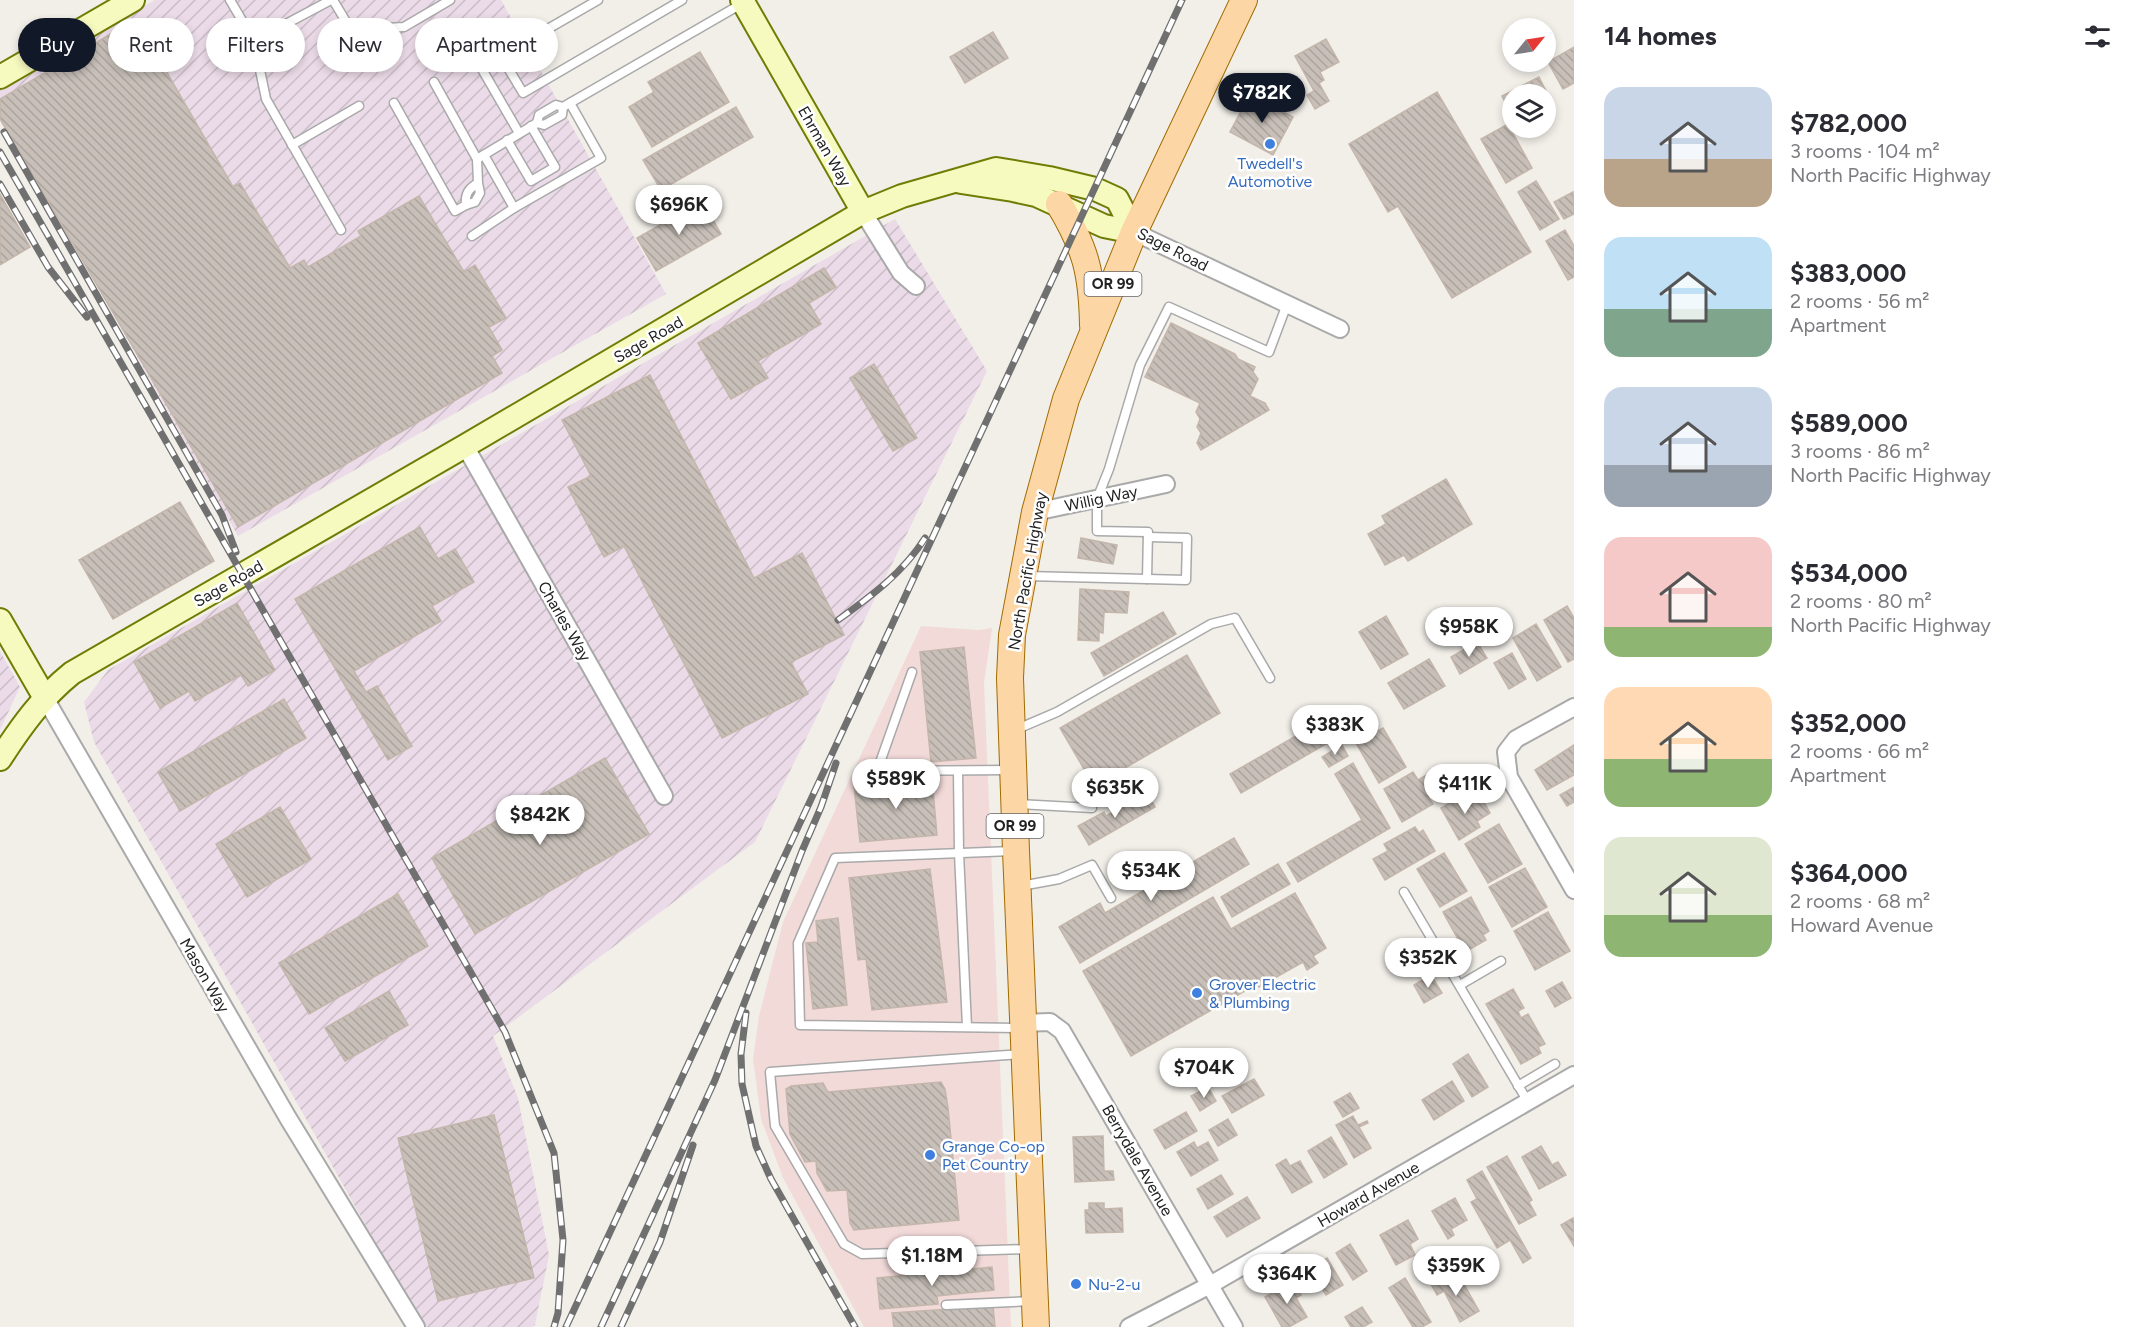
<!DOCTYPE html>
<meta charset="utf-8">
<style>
body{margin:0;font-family:Figtree,sans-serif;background:#f2f2f3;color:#2b2b33;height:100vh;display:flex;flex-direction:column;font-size:22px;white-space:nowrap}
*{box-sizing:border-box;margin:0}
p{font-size:20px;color:#7c7c81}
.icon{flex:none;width:33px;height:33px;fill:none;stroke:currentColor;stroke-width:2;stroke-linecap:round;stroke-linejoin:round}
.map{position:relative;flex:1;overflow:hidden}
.sheet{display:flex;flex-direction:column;background:#fff;width:570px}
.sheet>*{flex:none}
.banner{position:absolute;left:18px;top:18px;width:570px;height:54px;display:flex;gap:12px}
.needle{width:39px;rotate:60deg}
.tools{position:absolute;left:1502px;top:18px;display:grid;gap:12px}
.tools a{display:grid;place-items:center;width:54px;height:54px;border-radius:50%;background:#fff;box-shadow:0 3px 9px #0003;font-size:30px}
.price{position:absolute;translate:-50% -51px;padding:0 14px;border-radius:21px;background:#fff;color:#222;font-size:20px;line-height:39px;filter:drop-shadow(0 2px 3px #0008)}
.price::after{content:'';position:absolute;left:50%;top:36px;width:18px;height:14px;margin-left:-9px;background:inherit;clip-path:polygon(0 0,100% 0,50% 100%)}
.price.active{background:#111827;color:#fff}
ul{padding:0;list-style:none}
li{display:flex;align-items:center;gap:18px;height:150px;padding:0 30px}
li span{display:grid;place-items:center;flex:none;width:168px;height:120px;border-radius:18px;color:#555}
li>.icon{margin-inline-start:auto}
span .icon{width:72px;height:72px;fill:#fffc;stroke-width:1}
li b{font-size:26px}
h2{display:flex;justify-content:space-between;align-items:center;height:72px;padding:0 30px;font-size:26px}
.pill{padding:0 21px;border-radius:27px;background:#fff;box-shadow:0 3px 9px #0003;font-size:21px;line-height:54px}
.pill.active{background:#111827;color:#fff}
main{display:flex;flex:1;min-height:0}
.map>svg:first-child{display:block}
.commercial{fill:#f2dad9}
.industrial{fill:url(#industrial-furrows)}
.building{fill:url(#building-back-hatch);stroke:#c4b6ab;stroke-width:1.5}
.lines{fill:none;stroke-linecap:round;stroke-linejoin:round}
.lane-casing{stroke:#a9a9a9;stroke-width:11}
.street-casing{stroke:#a9a9a9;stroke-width:20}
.secondary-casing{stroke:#707d05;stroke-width:26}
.primary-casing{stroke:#a06b00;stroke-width:28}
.lane{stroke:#fff;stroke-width:8}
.street{stroke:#fff;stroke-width:16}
.secondary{stroke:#f7fabf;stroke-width:22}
.primary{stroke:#fcd6a4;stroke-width:26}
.rail-casing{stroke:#707070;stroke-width:7}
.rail{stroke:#fff;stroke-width:4.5;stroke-dasharray:14;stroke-linecap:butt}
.shop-dot{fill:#3f7fe0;stroke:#fff;stroke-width:2}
.labels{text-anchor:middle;stroke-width:5;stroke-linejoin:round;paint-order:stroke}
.shield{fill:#fff;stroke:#646464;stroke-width:1.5}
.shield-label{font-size:15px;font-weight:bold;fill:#222}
.street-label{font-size:16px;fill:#222;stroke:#fff}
.shop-label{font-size:16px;fill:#366cbe;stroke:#fff;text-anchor:start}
</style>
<main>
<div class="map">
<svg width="1574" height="1327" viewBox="0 0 1574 1327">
<defs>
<pattern id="industrial-furrows" width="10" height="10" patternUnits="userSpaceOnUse" patternTransform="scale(1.5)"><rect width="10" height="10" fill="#ebdbe8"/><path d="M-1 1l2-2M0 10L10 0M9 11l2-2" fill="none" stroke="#c9bcc7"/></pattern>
<pattern id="building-back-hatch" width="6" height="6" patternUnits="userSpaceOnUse" patternTransform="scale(1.5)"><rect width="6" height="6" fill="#c7bfb8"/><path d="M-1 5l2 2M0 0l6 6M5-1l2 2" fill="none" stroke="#aba49e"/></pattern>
</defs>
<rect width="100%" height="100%" fill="#f2efe9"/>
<polygon class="commercial" points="921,626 979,630 992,628 984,683 1011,1327 864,1327 783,1178 761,1119 753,1059 759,1016 783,922"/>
<g class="industrial">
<polygon points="155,0 501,0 666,294 238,536 0,114 0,87"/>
<polygon points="895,219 987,371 755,842 493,1036 518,1098 549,1255 535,1325 531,1327 423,1327 94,742 84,702 108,670"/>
<polygon points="0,651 20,687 0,730"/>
</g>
<g class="building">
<polygon points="136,19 233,187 240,183 290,268 304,260 308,267 361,236 358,231 419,196 464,272 475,265 506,318 489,327 502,350 492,356 502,373 238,527 0,119 0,99"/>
<polygon points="993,32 1008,58 965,83 950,57"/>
<polygon points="1326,39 1339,62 1320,72 1324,80 1319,83 1329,101 1315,109 1307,95 1314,91 1295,56"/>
<polygon points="1574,47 1574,83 1563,89 1548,62"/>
<polygon points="700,52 729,102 652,147 629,107 654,92 648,82"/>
<polygon points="1539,77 1549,97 1545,98 1545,94 1512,94 1512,115 1502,96"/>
<polygon points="1437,92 1531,252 1452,298 1398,206 1388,212 1349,144"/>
<polygon points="1250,94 1293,117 1273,155 1230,132"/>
<polygon points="736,107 753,137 661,190 643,160"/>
<polygon points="1508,124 1532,168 1506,183 1481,139"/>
<polygon points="1536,181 1559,219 1540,230 1518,192"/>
<polygon points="1573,192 1574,214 1564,219 1554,202"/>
<polygon points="0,194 30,247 0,265"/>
<polygon points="702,201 721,234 656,271 637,238"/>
<polygon points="1565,230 1574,246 1574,277 1568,280 1546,241"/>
<polygon points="824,268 836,287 809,303 821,324 758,361 768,378 731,399 698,343"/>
<polygon points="1171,323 1235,354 1238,359 1255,367 1253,372 1258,379 1250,396 1265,403 1269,410 1201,450 1197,443 1201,433 1197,427 1200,419 1196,412 1200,403 1145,377"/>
<polygon points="874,364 917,438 893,451 850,378"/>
<polygon points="650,375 754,578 802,553 844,635 791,662 808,694 722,738 624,546 604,557 568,487 591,476 562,420"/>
<polygon points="1446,479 1472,524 1408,561 1404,555 1385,565 1368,534 1386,524 1382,516"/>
<polygon points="180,502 214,561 113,619 79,560"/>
<polygon points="420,527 438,559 455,549 474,582 432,606 441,621 354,671 366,692 377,686 412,746 388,760 295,599"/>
<polygon points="1081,538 1117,545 1113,564 1078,558"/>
<polygon points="1080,589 1129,592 1127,613 1104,612 1103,633 1099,632 1099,641 1078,640"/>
<polygon points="237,603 275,670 248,686 241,675 195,701 189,691 160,708 134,662"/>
<polygon points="1567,606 1574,618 1574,659 1568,662 1544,620"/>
<polygon points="1163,612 1176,634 1104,676 1091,653"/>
<polygon points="1386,616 1408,654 1381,669 1359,632"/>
<polygon points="1536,624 1561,667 1537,681 1513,638"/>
<polygon points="1477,642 1487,658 1460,674 1451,657"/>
<polygon points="964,647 976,758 931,762 920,652"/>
<polygon points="1512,653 1526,679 1509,689 1494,663"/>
<polygon points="1187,655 1220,713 1094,786 1060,728"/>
<polygon points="1429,659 1445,686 1404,709 1388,683"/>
<polygon points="284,699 306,738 180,811 158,772"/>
<polygon points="1327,718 1338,737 1241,793 1230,774"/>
<polygon points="1383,728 1406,767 1379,783 1356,743"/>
<polygon points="1342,745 1348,756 1329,767 1322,757"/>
<polygon points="1574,745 1574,775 1547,790 1535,770"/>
<polygon points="605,758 649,834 475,934 432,858"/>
<polygon points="1353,763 1390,828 1298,882 1287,863 1362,820 1335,774"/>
<polygon points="1413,772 1418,780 1430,773 1440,790 1428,797 1433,804 1402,822 1384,789"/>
<polygon points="932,779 937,835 860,842 854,786"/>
<polygon points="1574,787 1574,802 1567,806 1560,795"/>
<polygon points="1147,793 1155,807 1089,845 1078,826 1104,812 1106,816"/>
<polygon points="1480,795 1490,813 1477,821 1480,827 1459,840 1441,808 1462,796 1466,803"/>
<polygon points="280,807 311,859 247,897 216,844"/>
<polygon points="1499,824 1522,864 1488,883 1465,844"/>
<polygon points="1415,827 1419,833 1423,830 1435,851 1385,880 1373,859 1388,851 1384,844"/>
<polygon points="1234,838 1249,864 1080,963 1059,927 1100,903 1105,913"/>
<polygon points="1444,853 1467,891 1440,907 1417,869"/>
<polygon points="1278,864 1290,884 1232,917 1221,897"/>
<polygon points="1525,868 1547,907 1512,927 1489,887"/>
<polygon points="930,869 947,1002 872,1010 866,959 858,960 849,878"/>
<polygon points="1295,893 1326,948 1313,956 1318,963 1307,970 1303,962 1259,987 1257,984 1131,1056 1083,971 1213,897 1231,929"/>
<polygon points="398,894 428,946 309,1014 279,963"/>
<polygon points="1471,897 1489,931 1483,935 1486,940 1465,952 1443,912"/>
<polygon points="1548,912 1570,951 1535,970 1514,931"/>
<polygon points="838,918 847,1005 813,1009 806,943 818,942 816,921"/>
<polygon points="1431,975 1442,993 1424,1003 1414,985"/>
<polygon points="1562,982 1571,998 1555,1007 1546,991"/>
<polygon points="1513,989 1524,1008 1518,1011 1521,1018 1528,1014 1545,1044 1538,1047 1541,1053 1521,1064 1486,1004"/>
<polygon points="389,991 408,1025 345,1061 325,1028"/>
<polygon points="1468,1054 1488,1087 1472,1097 1453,1064"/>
<polygon points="1254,1079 1264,1095 1232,1113 1222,1096"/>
<polygon points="1452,1081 1464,1101 1434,1120 1422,1100"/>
<polygon points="941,1082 945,1089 948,1108 959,1220 854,1230 850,1223 847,1190 827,1191 817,1173 816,1161 805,1162 790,1134 786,1089 791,1086 823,1083 828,1092"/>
<polygon points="1208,1087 1216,1101 1200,1111 1191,1096"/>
<polygon points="1350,1093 1359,1108 1343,1117 1334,1102"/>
<polygon points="1186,1112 1197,1131 1165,1149 1154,1130"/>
<polygon points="494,1115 534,1278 438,1301 398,1138"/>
<polygon points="1353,1116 1358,1125 1367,1121 1368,1123 1359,1127 1371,1148 1354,1158 1336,1125"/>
<polygon points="1228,1119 1237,1135 1218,1146 1209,1130"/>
<polygon points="1103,1136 1104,1171 1113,1171 1114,1180 1075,1182 1073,1137"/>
<polygon points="1331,1137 1347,1164 1324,1178 1308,1151"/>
<polygon points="1194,1142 1197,1148 1208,1142 1218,1160 1191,1176 1177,1152"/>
<polygon points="1541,1146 1552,1165 1558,1162 1566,1175 1539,1189 1522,1157"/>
<polygon points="1507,1156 1532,1200 1529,1202 1536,1215 1519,1224 1487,1167"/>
<polygon points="1286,1159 1290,1166 1300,1161 1312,1182 1292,1193 1276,1165"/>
<polygon points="1482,1171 1531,1258 1523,1263 1510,1240 1497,1248 1471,1202 1477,1199 1467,1180"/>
<polygon points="1221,1175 1233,1194 1208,1209 1197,1189"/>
<polygon points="1247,1197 1260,1218 1227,1237 1214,1217"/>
<polygon points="1455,1198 1467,1220 1451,1229 1454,1235 1448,1239 1432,1211"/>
<polygon points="1089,1203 1104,1203 1104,1209 1122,1208 1123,1232 1086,1233 1085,1210 1089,1210"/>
<polygon points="1573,1218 1574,1220 1574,1246 1561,1225"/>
<polygon points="1408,1220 1418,1239 1410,1244 1415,1255 1396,1265 1380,1235"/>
<polygon points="1350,1244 1367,1271 1353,1280 1336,1253"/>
<polygon points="1474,1255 1480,1266 1469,1273 1463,1262"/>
<polygon points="1327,1258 1343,1285 1326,1295 1310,1269"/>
<polygon points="992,1267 994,1290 937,1296 938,1304 880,1309 877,1278"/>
<polygon points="1443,1275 1449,1286 1461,1279 1479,1311 1460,1322 1444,1291 1437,1295 1430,1282"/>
<polygon points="1405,1278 1431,1322 1422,1327 1413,1327 1389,1288"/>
<polygon points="1293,1281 1301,1295 1296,1298 1307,1317 1289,1327 1282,1327 1265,1297"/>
<polygon points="993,1306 995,1327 894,1327 892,1313"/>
<polygon points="1362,1307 1372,1322 1363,1327 1351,1327 1345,1317"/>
</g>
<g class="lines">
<g class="lane-casing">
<g id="lane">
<polyline points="230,0 254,41 266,99 341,230"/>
<polyline points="333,0 351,30 404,27 450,0"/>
<polyline points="598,0 501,56 523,93 682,0"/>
<polyline points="254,41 331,0"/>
<polyline points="475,57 519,133"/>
<polyline points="434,82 477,159 537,123"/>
<polyline points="394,103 455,211 466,205"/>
<polyline points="563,107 562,115 544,125 537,123 539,115 556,105 563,107 743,3"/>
<polyline points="507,140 531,181 555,167 531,126"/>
<polyline points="292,145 359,106"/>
<polyline points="484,155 514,208 601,158 570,103"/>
<path d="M 477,159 L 478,183 L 480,193 L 475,202 L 466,205 C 465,194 468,189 478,183"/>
<polyline points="472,236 514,208"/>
<polyline points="1026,576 1147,579 1148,532 1097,531 1097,499 1109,469 1140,365 1169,307 1269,352 1287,304"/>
<polyline points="1147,579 1186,580 1187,538 1148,537"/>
<polyline points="912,672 877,771 1010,770"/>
<polyline points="1015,730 1057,712 1211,624 1235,618 1270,678"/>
<polyline points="958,771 959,853 967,1027"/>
<polyline points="1018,804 1092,808"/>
<polyline points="1012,851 835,858 798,943 800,1025 1019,1028"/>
<polyline points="1021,886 1059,879 1092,865 1111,898"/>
<polyline points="1404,892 1528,1102"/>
<polyline points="1460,985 1501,961"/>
<polyline points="1023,1054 770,1072 775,1126 844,1244 862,1254 1029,1249"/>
<polyline points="1518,1086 1555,1064"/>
<polyline points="946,1305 1032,1301"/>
</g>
</g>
<g class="street-casing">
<g id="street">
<polyline points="863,212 901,273 916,286"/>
<polyline points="1134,232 1340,329"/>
<polyline points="465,446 664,796"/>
<polyline points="1035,512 1166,484"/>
<polyline points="45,698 288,1118 416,1327"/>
<polyline points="1574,707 1516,739 1506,752 1509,777 1574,890"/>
<polyline points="1022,1023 1050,1022 1062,1031 1234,1327"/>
<polyline points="1129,1327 1210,1285 1574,1075"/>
</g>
</g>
<g class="secondary-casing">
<g id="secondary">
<polyline points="742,0 863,212"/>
<polyline points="0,77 133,0"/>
<polyline points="961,182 1013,190 1036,195 1104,226 1134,232"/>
<polyline points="0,620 45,698"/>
<path d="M 0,759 C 20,728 42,697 72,673 L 465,446 L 863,212 L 902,196 L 996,169 L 1049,178 L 1095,189 L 1117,199 L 1134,232"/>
</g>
</g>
<g class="primary-casing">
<g id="primary">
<path d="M 1059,204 C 1086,249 1092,273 1093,325"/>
<polyline points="1036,1327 1016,851 1010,678 1012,635 1035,512 1066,399 1134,232 1244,0"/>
</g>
</g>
<use href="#lane" class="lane"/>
<use href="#street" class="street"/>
<use href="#secondary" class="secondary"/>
<use href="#primary" class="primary"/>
<g class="rail-casing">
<g id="rail">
<polyline points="4,132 222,515 236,552"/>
<polyline points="0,152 505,1032 554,1153 563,1240 558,1313 554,1327"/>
<polyline points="0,184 48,267 87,317"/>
<path d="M 838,620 C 870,597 904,572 925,538"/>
<polyline points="746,1013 741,1054 742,1084 756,1146 771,1179 855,1327"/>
<polyline points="566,1327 1182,0"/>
<polyline points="601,1327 715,1080 802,851 821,807 836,763"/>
<polyline points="621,1327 660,1242 693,1145"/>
</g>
</g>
<use href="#rail" class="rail"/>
</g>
<g class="shop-dot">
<circle cx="1270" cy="144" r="6"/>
<circle cx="1197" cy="993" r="6"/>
<circle cx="930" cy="1155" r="6"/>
<circle cx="1076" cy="1284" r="6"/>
</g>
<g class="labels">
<g class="shield">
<rect x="1084.5" y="272" width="57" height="24" rx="4.5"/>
<rect x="986.5" y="814" width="57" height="24" rx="4.5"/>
</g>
<g class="shield-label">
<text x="1113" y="289">OR 99</text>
<text x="1015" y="831">OR 99</text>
</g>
<g class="street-label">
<text transform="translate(825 146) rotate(60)" y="6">Ehrman Way</text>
<text transform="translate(1173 249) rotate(27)" y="6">Sage Road</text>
<text transform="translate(648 339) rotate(-30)" y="6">Sage Road</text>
<text transform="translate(1101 498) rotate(-12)" y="6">Willig Way</text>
<text transform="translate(1027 571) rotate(-80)" y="6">North Pacific Highway</text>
<text transform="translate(228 583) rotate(-30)" y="6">Sage Road</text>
<text transform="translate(565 621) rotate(60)" y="6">Charles Way</text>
<text transform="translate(205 975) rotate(60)" y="6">Mason Way</text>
<text transform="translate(1138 1160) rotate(60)" y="6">Berrydale Avenue</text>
<text transform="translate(1368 1194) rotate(-30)" y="6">Howard Avenue</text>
</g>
<g class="shop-label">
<text x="1270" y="169" text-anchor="middle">Twedell's<tspan x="1270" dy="18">Automotive</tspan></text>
<text x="1209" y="990">Grover Electric<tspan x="1209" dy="18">&amp; Plumbing</tspan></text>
<text x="942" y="1152">Grange Co-op<tspan x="942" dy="18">Pet Country</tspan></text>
<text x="1088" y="1290">Nu-2-u</text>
</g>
</g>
</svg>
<div class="tools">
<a><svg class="needle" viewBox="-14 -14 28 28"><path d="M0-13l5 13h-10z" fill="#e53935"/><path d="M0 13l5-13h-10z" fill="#7c7c81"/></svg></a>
<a><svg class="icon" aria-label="layers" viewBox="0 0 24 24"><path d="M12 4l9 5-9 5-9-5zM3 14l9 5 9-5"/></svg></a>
</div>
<b class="price active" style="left:1262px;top:124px">$782K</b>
<b class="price" style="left:679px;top:236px">$696K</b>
<b class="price" style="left:1469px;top:658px">$958K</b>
<b class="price" style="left:1335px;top:756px">$383K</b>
<b class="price" style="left:896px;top:810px">$589K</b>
<b class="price" style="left:1465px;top:815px">$411K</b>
<b class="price" style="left:1115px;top:819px">$635K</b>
<b class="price" style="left:540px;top:846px">$842K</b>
<b class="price" style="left:1151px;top:902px">$534K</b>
<b class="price" style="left:1428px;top:989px">$352K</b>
<b class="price" style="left:1204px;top:1099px">$704K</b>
<b class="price" style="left:932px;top:1287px">$1.18M</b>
<b class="price" style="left:1456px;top:1297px">$359K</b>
<b class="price" style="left:1287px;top:1305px">$364K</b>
<div class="banner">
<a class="pill active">Buy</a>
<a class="pill">Rent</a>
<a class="pill">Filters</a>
<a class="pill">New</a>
<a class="pill">Apartment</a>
</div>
</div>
<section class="sheet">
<h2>14 homes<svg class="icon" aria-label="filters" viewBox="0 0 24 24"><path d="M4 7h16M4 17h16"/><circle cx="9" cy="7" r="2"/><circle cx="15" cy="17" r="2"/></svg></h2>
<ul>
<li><span style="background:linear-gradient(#c9d6e8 60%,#b9a48a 0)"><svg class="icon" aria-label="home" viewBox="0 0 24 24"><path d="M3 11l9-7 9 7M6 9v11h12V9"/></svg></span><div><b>$782,000</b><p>3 rooms · 104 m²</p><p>North Pacific Highway</p></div></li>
<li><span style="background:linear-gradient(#bfe0f5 60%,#7fa58c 0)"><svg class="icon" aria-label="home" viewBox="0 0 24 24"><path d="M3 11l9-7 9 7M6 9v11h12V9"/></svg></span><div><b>$383,000</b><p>2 rooms · 56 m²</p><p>Apartment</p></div></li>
<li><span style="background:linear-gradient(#c9d6e8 65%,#9aa5b1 0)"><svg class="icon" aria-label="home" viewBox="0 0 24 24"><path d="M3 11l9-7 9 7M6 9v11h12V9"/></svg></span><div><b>$589,000</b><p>3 rooms · 86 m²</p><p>North Pacific Highway</p></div></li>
<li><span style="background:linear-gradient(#f6c9c9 75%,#8fb573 0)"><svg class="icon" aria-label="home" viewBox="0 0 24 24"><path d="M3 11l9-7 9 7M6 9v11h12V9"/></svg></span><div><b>$534,000</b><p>2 rooms · 80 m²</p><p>North Pacific Highway</p></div></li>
<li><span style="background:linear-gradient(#ffd9b3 60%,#8fb573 0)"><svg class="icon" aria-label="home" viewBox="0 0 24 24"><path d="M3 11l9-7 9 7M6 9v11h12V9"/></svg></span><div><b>$352,000</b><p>2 rooms · 66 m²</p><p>Apartment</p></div></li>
<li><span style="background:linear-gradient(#dfe7d0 65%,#8fb573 0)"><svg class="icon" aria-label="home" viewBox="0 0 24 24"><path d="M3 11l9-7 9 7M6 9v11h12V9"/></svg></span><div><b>$364,000</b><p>2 rooms · 68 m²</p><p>Howard Avenue</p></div></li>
</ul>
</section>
</main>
